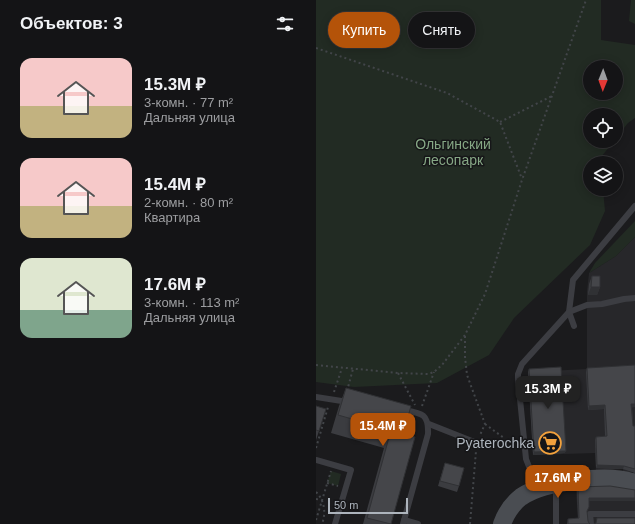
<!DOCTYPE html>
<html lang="ru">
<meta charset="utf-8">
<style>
body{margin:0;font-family:Helvetica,sans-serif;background:#1d1d1f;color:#f1f3f6;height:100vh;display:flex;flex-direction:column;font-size:15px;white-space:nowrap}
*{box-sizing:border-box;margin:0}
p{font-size:13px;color:#9d9ea1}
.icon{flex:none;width:22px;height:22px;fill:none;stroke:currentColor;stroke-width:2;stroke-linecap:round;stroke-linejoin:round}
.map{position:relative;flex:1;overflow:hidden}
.drawer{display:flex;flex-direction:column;background:#141416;width:316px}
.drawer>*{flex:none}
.banner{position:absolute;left:12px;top:12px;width:247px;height:36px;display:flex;gap:8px}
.needle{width:26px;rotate:181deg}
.tools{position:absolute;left:267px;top:60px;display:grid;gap:8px}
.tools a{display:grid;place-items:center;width:40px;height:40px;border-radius:50%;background:#141416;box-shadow:0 2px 10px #0003,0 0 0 1px #333335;font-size:20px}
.scale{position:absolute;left:12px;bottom:10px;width:80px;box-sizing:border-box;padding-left:4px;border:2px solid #adb4bc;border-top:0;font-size:11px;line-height:14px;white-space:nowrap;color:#adb4bc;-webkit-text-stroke:3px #161618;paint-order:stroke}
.price{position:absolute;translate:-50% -34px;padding:0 9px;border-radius:8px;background:#b45309;color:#fff;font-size:13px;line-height:26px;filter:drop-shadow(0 1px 2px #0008)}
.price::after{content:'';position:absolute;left:50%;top:24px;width:12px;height:9px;margin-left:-6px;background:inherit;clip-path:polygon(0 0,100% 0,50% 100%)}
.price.selected{background:#222;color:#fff}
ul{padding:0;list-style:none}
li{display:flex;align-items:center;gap:12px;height:100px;padding:0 20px}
li span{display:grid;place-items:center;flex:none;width:112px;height:80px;border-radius:12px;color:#555}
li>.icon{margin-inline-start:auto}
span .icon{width:48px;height:48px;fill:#fffc;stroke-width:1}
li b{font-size:17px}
h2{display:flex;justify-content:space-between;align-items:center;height:48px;padding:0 20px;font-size:17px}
.tag{padding:0 14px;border-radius:18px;background:#141416;box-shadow:0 2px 10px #0003,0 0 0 1px #333335;font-size:14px;line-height:36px}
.tag.selected{background:#b45309;color:#fff}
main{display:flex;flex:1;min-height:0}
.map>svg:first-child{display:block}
.built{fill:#27272a}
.green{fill:#222b23;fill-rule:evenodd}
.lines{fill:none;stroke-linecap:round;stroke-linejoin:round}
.path{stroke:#424549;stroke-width:2;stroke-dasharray:2 3;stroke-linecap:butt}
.lane{stroke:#3c3d42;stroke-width:6}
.secondary{stroke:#4a4d52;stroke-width:18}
.wall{fill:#3b3c40}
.shaded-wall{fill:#303134}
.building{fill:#45464a;stroke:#303134}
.labels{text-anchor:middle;stroke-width:3;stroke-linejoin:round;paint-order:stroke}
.park-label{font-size:14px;fill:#86a785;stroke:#161618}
.poi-label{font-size:14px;fill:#adb4bc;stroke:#161618;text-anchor:end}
</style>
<main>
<section class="drawer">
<h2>Объектов: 3<svg class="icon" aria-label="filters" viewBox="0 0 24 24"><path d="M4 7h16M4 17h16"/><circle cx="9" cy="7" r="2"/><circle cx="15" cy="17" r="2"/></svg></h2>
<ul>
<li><span style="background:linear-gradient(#f6c9c9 60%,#c2b280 0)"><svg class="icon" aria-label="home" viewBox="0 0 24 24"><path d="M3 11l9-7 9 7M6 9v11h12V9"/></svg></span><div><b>15.3M ₽</b><p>3-комн. · 77 m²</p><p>Дальняя улица</p></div></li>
<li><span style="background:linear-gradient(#f6c9c9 60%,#c2b280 0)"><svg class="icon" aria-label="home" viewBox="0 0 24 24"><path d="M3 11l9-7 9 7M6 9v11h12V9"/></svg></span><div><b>15.4M ₽</b><p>2-комн. · 80 m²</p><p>Квартира</p></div></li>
<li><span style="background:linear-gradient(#dfe7d0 65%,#7fa58c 0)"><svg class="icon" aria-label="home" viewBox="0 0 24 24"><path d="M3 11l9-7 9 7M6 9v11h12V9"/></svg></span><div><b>17.6M ₽</b><p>3-комн. · 113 m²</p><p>Дальняя улица</p></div></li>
</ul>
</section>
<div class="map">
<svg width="319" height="524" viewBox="0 0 319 524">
<rect width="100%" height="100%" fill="#1b1b1d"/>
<g class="built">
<polygon points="319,237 319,475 317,475 317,472 307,472 307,469 280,471 279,453 217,455 212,372 271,369 271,291 273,273 300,256"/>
<polygon points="260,489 319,490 319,524 251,524 262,521"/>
</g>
<g class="green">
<path d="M 0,0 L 285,0 L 285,40 L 319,45 L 319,118 L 312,123 L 300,138 L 300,115 L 274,115 L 274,141 L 298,141 L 285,157 L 286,163 L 274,163 L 274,189 L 287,189 L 289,211 L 274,245 L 198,318 L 173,355 L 121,383 L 38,387 L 0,382 ZM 274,67 L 300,67 L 300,93 L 274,93 Z"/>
<polygon points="315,0 319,0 319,24 313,21"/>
<polygon points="319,221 319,237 300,256 273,273 279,263"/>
<polygon points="15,471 25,474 22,486 11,483"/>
</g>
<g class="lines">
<g class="path">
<polyline points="0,48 131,93 184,122 206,179"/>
<polyline points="184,122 236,96"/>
<polyline points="149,336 149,357 151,375 169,424 164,435"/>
<polyline points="0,365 82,373 112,374 118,372 126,365 149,335 169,294 206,180 270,0"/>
<polyline points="82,373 99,405"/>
<polyline points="31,391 37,369"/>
<polyline points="18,392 26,368"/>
<polyline points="106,406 118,372"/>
<polyline points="169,424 188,438"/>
<polyline points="0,448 12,407"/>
<polyline points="11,483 22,486"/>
<path d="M 0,492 C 9,501 10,513 6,524"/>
<polyline points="0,499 5,500"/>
<polyline points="0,520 15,471"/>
<polyline points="154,524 160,451"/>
</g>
<g class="lane">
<polyline points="258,326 253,312 257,280 319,206"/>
<polyline points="0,397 32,402"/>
<path d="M 87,410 C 105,413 113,413 112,434 L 87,524"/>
<polyline points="113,424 161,443"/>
<polyline points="0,460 35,470 19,524"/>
<polyline points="240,486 240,524"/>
<polyline points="221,487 210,459 202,379 202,374 206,364 253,312 271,305 286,304 308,299 319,298"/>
<polyline points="88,520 102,524"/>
<polyline points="275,524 274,514 319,514"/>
</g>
<path class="secondary" d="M 186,524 C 190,513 196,504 205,497 C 228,481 293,473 319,483"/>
</g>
<g class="wall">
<polygon points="276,276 284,287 281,295 272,295 273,284"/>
<polygon points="271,368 319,407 316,407 317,426 319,426 319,473 307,469 280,468 279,440 280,437 289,436 288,409 272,410 270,372"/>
<polygon points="213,369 250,451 248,453 217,455 212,372"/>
<polygon points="30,388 87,434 75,524 47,524 68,448 15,433 23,406"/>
<polygon points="0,406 3,431 0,440"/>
<polygon points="129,463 143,486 141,492 122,486"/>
<polygon points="262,487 319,490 319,501 273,501 271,512 272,521 273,523 274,524 251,524 252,519 262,518 261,491"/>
</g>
<g class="shaded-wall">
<polygon points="275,287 284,287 281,295 272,295"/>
<polygon points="315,404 319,404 319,407 314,408"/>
<polygon points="289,405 288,409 272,410 273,406"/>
<polygon points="250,451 248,453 217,455 218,452"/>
<polygon points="281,465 308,466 307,469 280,468"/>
<polygon points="273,498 319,498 319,501 272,501"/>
</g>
<g class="building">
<polygon points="276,276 284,276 284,287 275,287"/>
<polygon points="319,365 319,404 315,404 317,426 319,426 319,469 308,466 281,465 280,437 291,436 289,405 273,406 271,368"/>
<polygon points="245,367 250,451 218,452 213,369"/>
<polygon points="30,388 95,406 87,434 99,437 75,524 51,518 75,430 22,415"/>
<polygon points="0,406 10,409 3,431 0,430"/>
<polygon points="129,463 148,468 143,486 124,481"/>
<polygon points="294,486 319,490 319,498 273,498 273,507 271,511 272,521 273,523 274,524 252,524 252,519 263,518 262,487"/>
<polygon points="281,518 319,518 319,524 278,524 280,523"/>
</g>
<defs>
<g id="supermarket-ring" transform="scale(1.15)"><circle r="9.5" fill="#161618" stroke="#f3a23d" stroke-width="1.5"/><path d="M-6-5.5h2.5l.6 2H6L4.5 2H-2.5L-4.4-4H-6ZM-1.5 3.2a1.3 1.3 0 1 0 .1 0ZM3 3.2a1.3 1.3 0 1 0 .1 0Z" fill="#f3a23d"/></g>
</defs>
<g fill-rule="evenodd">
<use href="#supermarket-ring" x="234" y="443"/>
</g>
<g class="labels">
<g class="park-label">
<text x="137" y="149">Ольгинский<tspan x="137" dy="16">лесопарк</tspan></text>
</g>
<g class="poi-label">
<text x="218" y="448">Pyaterochka</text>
</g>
</g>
</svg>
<div class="tools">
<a><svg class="needle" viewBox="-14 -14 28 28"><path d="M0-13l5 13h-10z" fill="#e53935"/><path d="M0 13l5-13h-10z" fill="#9d9ea1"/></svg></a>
<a><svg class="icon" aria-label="locate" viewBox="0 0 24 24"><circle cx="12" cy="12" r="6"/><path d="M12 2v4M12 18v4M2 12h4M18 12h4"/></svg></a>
<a><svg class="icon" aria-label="layers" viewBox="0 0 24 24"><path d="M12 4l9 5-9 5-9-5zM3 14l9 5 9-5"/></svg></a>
</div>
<div class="scale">50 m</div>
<b class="price selected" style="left:232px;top:410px">15.3M ₽</b>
<b class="price" style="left:67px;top:447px">15.4M ₽</b>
<b class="price" style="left:242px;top:499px">17.6M ₽</b>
<div class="banner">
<a class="tag selected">Купить</a>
<a class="tag">Снять</a>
</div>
</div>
</main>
